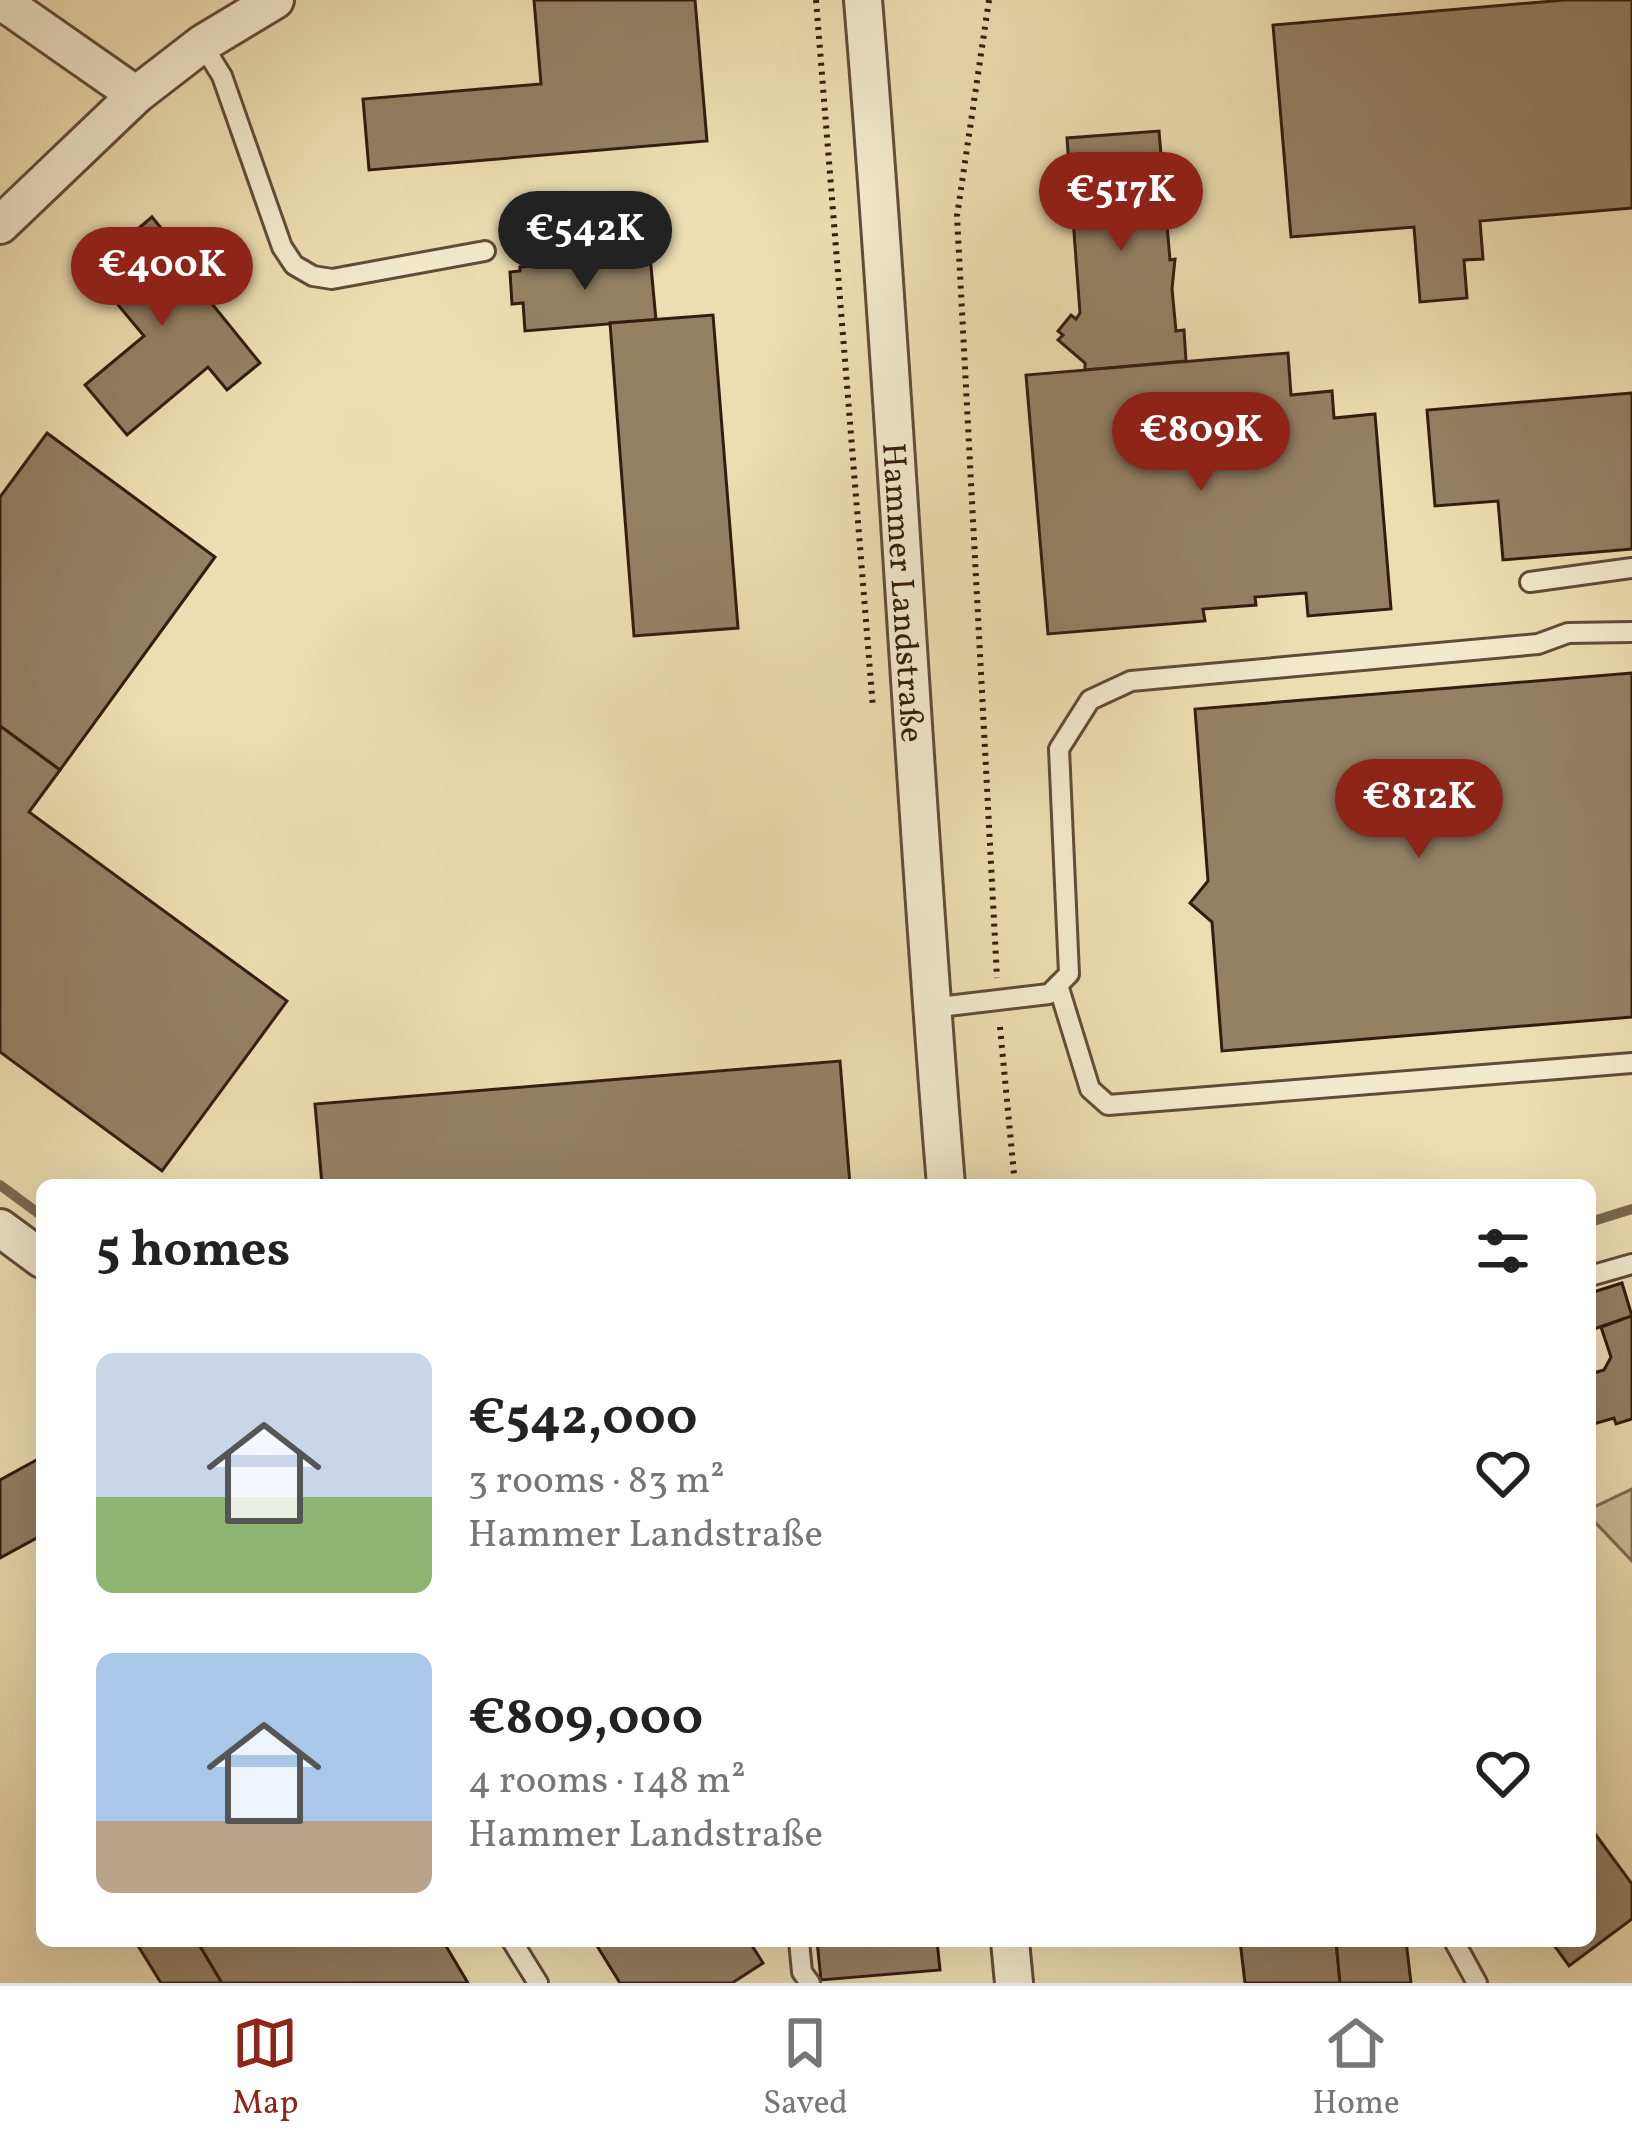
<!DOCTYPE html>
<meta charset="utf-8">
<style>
body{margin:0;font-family:Vollkorn,serif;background:#f6f6f6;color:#222;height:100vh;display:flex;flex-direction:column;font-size:45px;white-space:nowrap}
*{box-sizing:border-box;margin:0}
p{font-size:39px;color:#767676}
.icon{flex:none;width:66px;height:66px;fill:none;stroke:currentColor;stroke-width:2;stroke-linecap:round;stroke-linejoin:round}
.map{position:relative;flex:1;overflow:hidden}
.panel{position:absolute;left:36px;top:1179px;width:1560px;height:768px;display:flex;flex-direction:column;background:#fff;border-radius:18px;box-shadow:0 12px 48px #0002}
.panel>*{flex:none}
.price{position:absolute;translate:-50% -102px;padding:0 27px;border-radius:42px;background:#8f2418;color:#fff;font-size:39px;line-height:78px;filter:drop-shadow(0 3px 6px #0008)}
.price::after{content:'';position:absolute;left:50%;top:72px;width:36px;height:27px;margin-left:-18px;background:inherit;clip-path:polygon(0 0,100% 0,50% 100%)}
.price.on{background:#222;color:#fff}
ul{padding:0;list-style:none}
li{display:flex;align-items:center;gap:36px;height:300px;padding:0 60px}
li span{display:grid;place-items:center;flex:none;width:336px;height:240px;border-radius:18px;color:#555}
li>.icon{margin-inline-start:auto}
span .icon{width:144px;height:144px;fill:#fffc;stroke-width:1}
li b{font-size:51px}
h2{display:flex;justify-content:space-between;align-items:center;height:144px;padding:0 60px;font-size:51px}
.menu{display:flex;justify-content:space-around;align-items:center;height:168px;border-top:3px solid #e0e0e0;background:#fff;font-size:33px;color:#767676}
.menu a{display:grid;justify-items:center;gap:6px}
.menu .on{color:#8f2418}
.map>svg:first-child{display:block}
.green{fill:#cdbd96;stroke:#806c52;stroke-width:3}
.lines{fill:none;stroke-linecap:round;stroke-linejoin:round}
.stream{stroke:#7d6950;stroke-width:10}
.building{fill:#948164;stroke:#341c0f;stroke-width:3}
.service-casing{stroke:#624c38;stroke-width:24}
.minor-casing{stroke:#624c38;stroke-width:42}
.path{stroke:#341c0f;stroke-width:6;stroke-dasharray:3 6;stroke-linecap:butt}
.service{stroke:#f3eacd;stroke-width:18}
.minor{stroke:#f3eacd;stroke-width:36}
.labels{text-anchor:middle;stroke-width:10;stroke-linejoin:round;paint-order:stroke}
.street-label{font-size:33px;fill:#341c0f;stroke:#f3eacd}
</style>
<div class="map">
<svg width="1632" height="1983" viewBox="0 0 1632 1983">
<rect width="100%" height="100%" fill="#ecdeb2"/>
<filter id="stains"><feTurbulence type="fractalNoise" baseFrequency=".00167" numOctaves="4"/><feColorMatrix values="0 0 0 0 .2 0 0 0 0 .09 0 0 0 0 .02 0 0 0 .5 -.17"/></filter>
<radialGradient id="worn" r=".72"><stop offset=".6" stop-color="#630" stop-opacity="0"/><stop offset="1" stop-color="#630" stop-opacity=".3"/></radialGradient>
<polygon class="green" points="1632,1489 1632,1561 1590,1517 1590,1509"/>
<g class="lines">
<g class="stream">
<polyline points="0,1185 42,1216"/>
<polyline points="1590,1222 1632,1209"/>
</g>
</g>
<g class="building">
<polygon points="534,0 695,0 707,141 369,170 363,99 541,84"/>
<polygon points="1565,0 1632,0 1632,208 1480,221 1483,259 1464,260 1467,298 1420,302 1414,227 1291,237 1273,25"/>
<polygon points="1159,131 1170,260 1175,259 1172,289 1176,331 1184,330 1186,361 1085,370 1085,363 1058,340 1063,335 1058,331 1071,315 1076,319 1080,313 1067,138"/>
<polygon points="152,217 207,284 200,289 260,363 227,390 208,367 127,435 85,385 144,336 89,270"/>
<polygon points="650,256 656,320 525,331 523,303 512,304 510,272 520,271 520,267"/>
<polygon points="713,315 738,628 634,636 610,323"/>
<polygon points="1288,353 1291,395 1332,391 1334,418 1375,414 1391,609 1308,616 1306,593 1255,597 1256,605 1203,609 1205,621 1048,634 1026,375"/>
<polygon points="1632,393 1632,549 1503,560 1498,501 1435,506 1427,410"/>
<polygon points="47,433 215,557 60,770 0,726 0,497"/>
<polygon points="1632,673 1632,1017 1222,1051 1212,922 1190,903 1208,881 1195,709"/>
<polygon points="0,726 60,770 29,812 287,1001 162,1171 0,1052"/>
<polygon points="840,1061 850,1185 322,1185 315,1104"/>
<polygon points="1622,1283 1632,1316 1594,1329 1590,1293"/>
<polygon points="1632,1316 1632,1419 1616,1424 1614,1418 1590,1425 1590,1374 1604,1370 1611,1357 1601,1327"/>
<polygon points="42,1457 42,1535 0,1558 0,1480"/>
<polygon points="1590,1827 1632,1884 1632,1919 1569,1966 1551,1941 1590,1941"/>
<polygon points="135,1941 197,1941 222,1983 161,1983"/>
<polygon points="197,1941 443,1941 468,1983 222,1983"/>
<polygon points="594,1941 749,1941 763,1963 732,1983 620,1983"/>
<polygon points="817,1941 937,1941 940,1970 821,1980"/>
<polygon points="1240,1941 1336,1941 1340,1983 1245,1983"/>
<polygon points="1406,1941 1411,1983 1340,1983 1336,1941"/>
</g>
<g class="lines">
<g class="service-casing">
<g id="service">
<polyline points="202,44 222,76 282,247 294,265 313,276 332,279 485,251"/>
<polyline points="1530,582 1632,568"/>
<polyline points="1058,985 1090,1089 1108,1105 1632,1063"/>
<polyline points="931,1008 1049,994 1069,974 1059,749 1090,700 1131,681 1538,644 1568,633 1632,632"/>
<polyline points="1590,1276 1632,1264"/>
<polyline points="512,1941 538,1983"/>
<polyline points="799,1941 802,1972 810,1983"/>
<polyline points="1454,1941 1477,1983"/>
</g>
</g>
<g class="minor-casing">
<g id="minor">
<polyline points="0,0 136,95"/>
<path id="s1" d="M 863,0 C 896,395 913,790 946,1185"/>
<polyline points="0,225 136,95 202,44 275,0"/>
<polyline points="0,1228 42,1259"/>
<polyline points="1010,1941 1014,1983"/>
</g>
</g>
<g class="path">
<polyline points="816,0 873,708"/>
<polyline points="989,0 957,216 997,978"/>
<polyline points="1000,1027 1015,1185"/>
</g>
<use href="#service" class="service"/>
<use href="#minor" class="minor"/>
</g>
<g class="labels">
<g class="street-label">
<text dy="12" stroke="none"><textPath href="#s1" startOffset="594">Hammer Landstraße</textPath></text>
</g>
</g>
<rect width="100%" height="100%" filter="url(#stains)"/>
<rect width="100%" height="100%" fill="url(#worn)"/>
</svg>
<b class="price" style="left:1121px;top:254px">€517K</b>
<b class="price on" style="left:585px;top:293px">€542K</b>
<b class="price" style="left:162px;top:329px">€400K</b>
<b class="price" style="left:1201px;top:494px">€809K</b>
<b class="price" style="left:1419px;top:861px">€812K</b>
<section class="panel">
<h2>5 homes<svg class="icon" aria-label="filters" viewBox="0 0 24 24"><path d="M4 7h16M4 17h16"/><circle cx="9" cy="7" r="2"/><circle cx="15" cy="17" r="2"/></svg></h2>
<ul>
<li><span style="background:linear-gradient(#c9d6e8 60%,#8fb573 0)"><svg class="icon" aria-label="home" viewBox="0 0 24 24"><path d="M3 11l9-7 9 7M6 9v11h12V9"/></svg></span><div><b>€542,000</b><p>3 rooms · 83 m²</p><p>Hammer Landstraße</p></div><svg class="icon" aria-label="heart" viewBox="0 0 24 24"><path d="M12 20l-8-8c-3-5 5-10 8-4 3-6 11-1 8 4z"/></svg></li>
<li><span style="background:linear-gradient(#a9c7e8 70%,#b9a48a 0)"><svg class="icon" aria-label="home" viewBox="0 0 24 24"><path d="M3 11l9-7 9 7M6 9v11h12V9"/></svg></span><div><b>€809,000</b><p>4 rooms · 148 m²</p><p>Hammer Landstraße</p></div><svg class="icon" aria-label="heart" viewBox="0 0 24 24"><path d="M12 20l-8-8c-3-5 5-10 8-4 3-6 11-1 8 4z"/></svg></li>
</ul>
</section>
</div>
<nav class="menu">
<a class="on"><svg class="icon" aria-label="map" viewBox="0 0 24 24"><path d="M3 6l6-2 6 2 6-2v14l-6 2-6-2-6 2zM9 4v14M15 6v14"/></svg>Map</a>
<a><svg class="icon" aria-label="saved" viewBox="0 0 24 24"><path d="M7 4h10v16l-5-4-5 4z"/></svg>Saved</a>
<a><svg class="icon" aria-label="home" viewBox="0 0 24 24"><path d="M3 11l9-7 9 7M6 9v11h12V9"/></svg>Home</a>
</nav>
